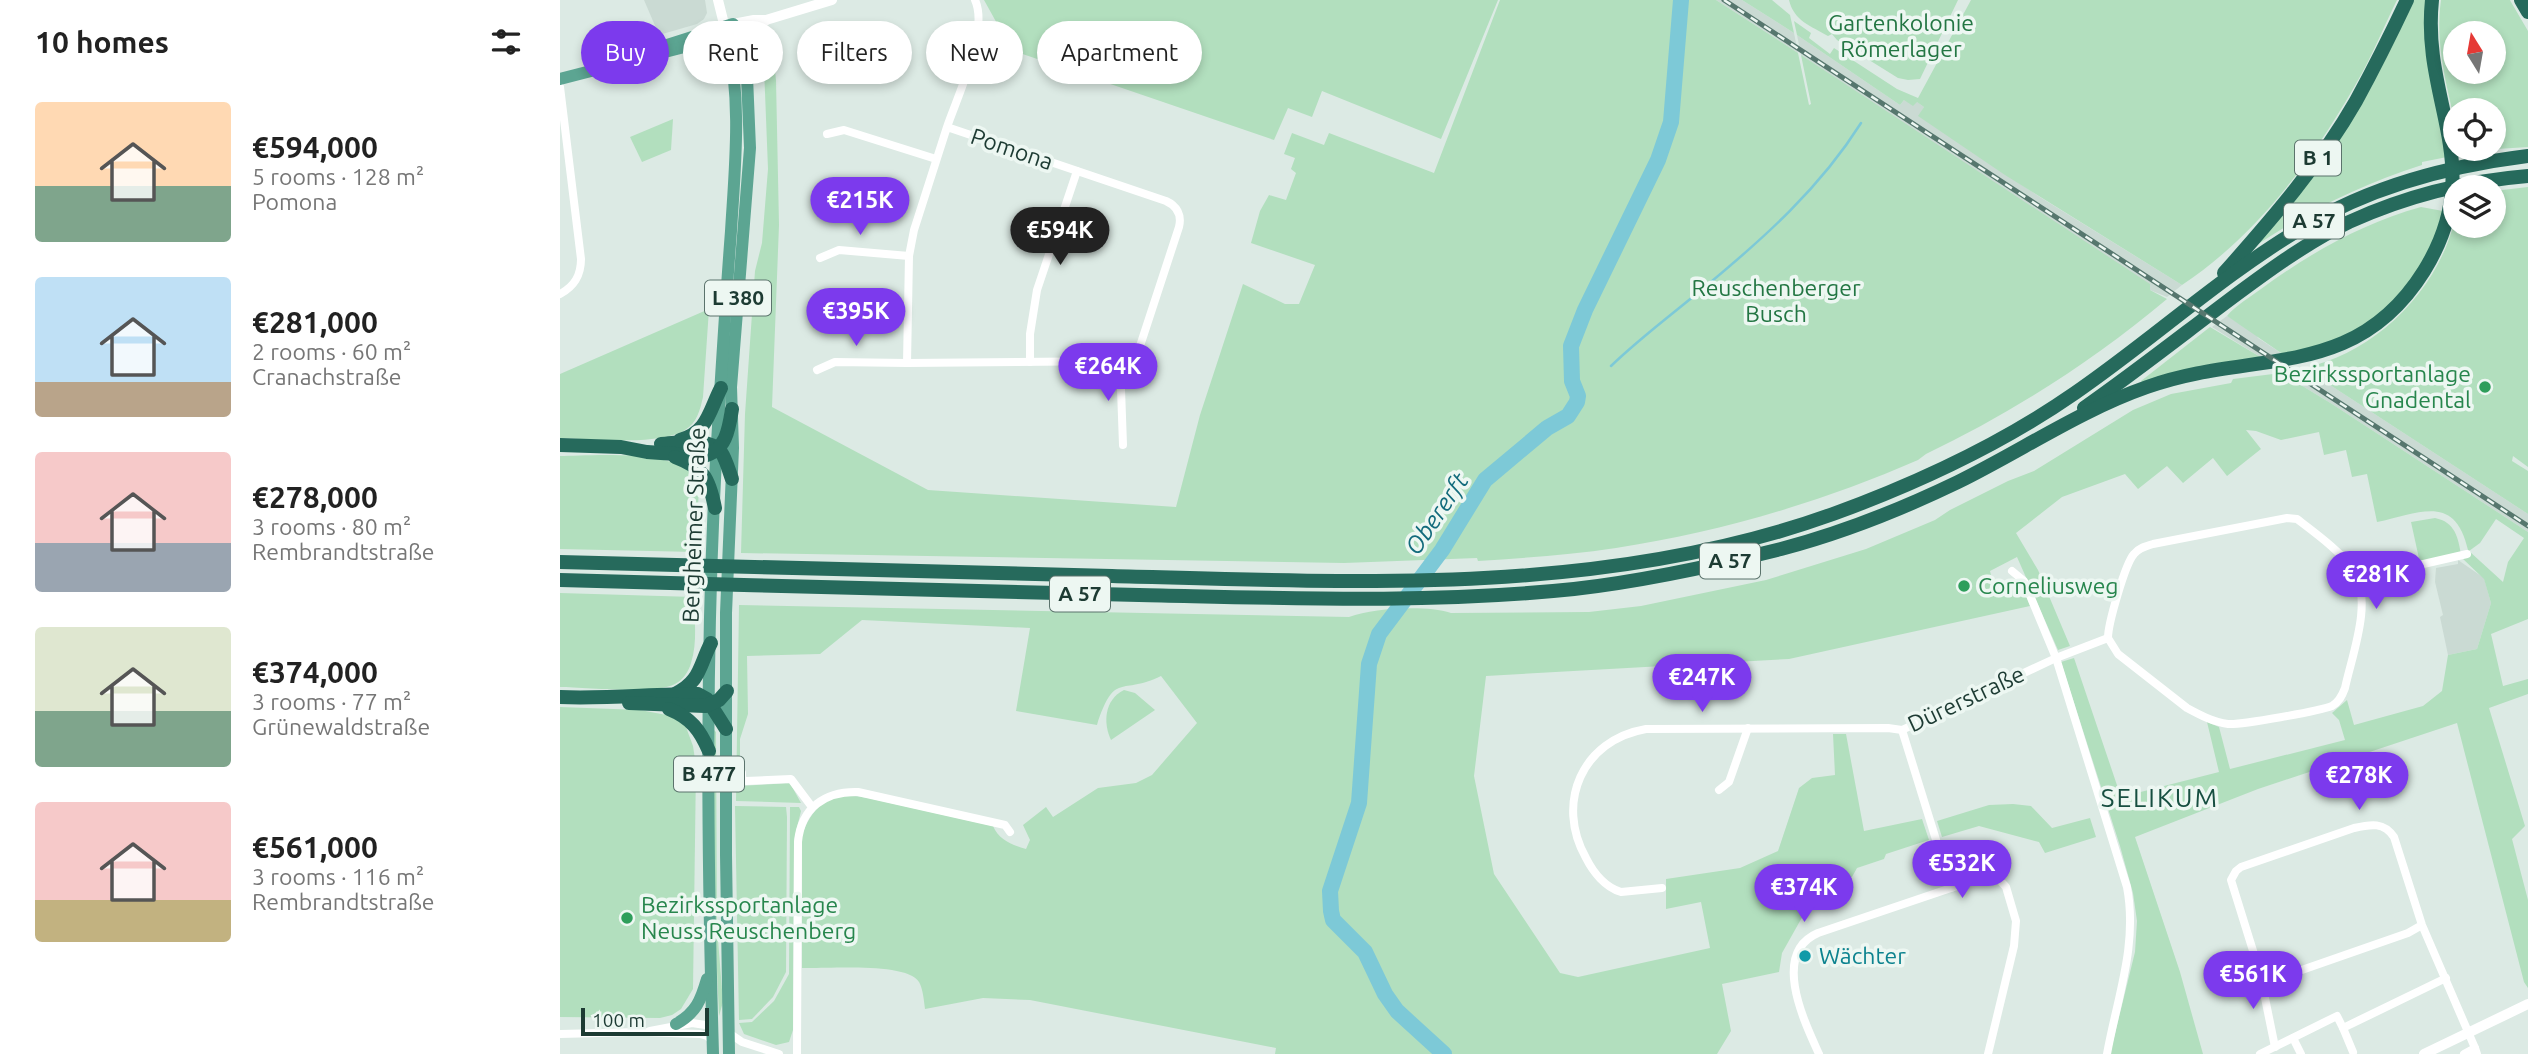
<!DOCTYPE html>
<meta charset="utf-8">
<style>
body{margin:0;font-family:Ubuntu,sans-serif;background:#f2f2f2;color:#222;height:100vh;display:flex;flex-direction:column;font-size:26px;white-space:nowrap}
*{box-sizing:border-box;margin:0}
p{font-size:23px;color:#767676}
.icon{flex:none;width:38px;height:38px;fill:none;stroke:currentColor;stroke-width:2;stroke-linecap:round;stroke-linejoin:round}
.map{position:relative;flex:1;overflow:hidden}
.side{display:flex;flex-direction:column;background:#fff;width:560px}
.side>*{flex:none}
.guide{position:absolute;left:21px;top:21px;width:665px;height:63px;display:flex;gap:14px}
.needle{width:46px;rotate:349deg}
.fabs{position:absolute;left:1883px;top:21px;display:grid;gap:14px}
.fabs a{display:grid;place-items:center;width:63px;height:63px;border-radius:50%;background:#fff;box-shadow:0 4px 10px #0003;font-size:35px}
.scale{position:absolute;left:21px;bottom:18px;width:128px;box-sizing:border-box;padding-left:7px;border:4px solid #1d3b33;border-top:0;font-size:19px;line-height:24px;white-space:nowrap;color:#1d3b33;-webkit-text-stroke:5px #edf7f2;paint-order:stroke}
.price{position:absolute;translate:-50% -60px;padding:0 16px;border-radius:24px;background:#7c3aed;color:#fff;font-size:23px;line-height:46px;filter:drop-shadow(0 2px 4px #0008)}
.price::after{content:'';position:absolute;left:50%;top:42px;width:21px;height:16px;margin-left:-10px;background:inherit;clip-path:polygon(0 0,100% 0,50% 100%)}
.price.on{background:#222;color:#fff}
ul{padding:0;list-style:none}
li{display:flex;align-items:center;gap:21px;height:175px;padding:0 35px}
li span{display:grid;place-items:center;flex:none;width:196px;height:140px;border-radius:7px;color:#555}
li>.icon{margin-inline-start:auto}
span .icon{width:84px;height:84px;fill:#fffc;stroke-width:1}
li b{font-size:30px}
h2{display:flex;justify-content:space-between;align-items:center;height:84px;padding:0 35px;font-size:30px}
.pill{padding:0 24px;border-radius:32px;background:#fff;box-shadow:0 4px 10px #0003;font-size:24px;line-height:63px}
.pill.on{background:#7c3aed;color:#fff}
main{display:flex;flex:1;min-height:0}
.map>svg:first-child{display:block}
.built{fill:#cadad3}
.green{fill:#b2dfbe;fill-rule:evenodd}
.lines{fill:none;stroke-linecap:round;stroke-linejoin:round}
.stream{stroke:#7dc9d7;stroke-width:2.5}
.river{stroke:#7dc9d7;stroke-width:16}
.minor{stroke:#fff;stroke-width:8}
.secondary{stroke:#fff;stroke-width:10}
.primary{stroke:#5ca592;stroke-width:12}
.motorway{stroke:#266a5c;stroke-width:14}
.rail-casing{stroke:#56776e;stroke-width:5}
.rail{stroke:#edf7f2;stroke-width:2.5;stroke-dasharray:8;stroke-linecap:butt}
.leisure-dot{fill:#2e9e5b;stroke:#edf7f2;stroke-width:2.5}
.culture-dot{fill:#0f9aa8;stroke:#edf7f2;stroke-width:2.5}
.labels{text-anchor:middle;stroke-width:7;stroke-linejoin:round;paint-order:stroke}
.shield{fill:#edf7f2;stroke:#5b736c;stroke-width:2}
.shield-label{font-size:21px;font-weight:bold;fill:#1d3b33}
.park-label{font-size:23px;fill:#237643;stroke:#edf7f2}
.street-label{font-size:23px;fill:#1d3b33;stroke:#edf7f2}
.leisure-label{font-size:23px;fill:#27864d;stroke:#edf7f2;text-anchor:start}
.culture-label{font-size:23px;fill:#0d838f;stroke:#edf7f2;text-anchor:start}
.water-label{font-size:24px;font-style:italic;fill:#126b7c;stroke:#edf7f2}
.quarter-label{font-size:26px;letter-spacing:2px;fill:#174f41;stroke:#edf7f2}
</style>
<main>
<section class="side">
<h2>10 homes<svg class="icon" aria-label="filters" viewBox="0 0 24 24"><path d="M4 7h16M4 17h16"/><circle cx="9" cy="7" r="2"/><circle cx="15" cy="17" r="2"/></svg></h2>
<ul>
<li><span style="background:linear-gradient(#ffd9b3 60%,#7fa58c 0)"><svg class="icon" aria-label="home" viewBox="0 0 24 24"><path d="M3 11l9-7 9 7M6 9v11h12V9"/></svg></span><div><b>€594,000</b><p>5 rooms · 128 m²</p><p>Pomona</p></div></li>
<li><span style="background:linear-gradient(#bfe0f5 75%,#b9a48a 0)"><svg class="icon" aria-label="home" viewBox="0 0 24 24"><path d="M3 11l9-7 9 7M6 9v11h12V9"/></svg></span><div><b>€281,000</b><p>2 rooms · 60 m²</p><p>Cranachstraße</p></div></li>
<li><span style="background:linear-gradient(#f6c9c9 65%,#9aa5b1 0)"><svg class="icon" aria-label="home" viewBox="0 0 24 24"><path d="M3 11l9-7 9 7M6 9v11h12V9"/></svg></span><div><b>€278,000</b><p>3 rooms · 80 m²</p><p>Rembrandtstraße</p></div></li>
<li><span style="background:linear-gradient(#dfe7d0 60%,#7fa58c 0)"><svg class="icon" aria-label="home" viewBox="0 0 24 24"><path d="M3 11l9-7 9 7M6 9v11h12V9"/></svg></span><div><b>€374,000</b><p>3 rooms · 77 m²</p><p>Grünewaldstraße</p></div></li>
<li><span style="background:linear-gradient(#f6c9c9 70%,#c2b280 0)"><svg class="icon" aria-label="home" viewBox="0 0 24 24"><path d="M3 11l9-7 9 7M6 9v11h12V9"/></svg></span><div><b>€561,000</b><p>3 rooms · 116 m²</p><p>Rembrandtstraße</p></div></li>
</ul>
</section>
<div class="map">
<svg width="1968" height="1054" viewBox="0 0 1968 1054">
<rect width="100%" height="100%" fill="#dceae4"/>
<g class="built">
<polygon points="84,0 145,0 147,13 144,19 137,24 99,35"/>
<polygon points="1156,0 1182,0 1234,33 1238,53"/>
<polygon points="1237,35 1340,105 1344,100 1356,101 1364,107 1359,116 1483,199 1622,285 1607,297 1590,290 1241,55"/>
<polygon points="1667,316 1696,334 1698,338 1724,355 1702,358 1652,327"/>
<polygon points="1744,368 1968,514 1968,532 1772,404 1721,373"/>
<polygon points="1898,560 1924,578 1931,603 1917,649 1888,655 1880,617 1883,615 1875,582 1876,568 1898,564"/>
</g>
<g class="green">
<polygon points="424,0 938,0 881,139 762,91 752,117 728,108 714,140 433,44 439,27"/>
<path d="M 940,0 L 1156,0 L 1238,53 L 1249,105 L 1251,104 L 1241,55 L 1590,284 L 1590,290 L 1607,299 C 1533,361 1452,413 1366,454 L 1358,460 C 1262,502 1160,532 1056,548 C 1010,555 964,558 918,561 L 917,558 L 784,563 L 181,553 L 185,414 L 195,271 L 202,243 L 208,169 L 203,42 L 207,35 L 211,35 L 216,80 L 219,225 L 212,407 L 368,490 L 616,507 L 640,415 L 683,284 L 725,304 L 739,304 L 755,265 L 691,243 L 700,211 L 709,195 L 726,200 L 736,173 L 731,169 L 735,158 L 724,154 L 732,133 L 764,145 L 769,133 L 874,173 Z"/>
<polygon points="1182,0 1212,0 1230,15 1234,33"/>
<path d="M 1229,0 L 1398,0 L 1360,79 L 1348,80 L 1338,78 L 1277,40 L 1272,34 L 1268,36 C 1251,26 1234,21 1229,0 Z"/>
<path d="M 1411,0 L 1837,0 C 1825,24 1815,49 1802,73 C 1758,153 1699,234 1622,285 L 1445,175 L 1358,116 L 1364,107 L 1357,102 L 1353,106 L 1344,100 L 1340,105 L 1237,35 L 1234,21 L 1251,33 L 1249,38 L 1270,54 L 1274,48 L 1337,89 L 1358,98 Z"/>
<path d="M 1854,0 L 1867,0 L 1887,157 L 1862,162 L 1862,165 C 1800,185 1745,212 1691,249 L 1827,54 Z"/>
<path d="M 1881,0 L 1950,0 L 1951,2 L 1968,31 L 1968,147 L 1921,150 L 1900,154 L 1900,149 L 1934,149 L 1934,110 L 1895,110 L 1895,123 C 1886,82 1875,43 1881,0 ZM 1895,33 L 1934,33 L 1934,72 L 1895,72 Z"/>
<polygon points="113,119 111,150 82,162 70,137"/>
<path d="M 1968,187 L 1968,467 L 1953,456 L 1952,461 L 1968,471 L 1968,514 L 1744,368 C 1814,353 1878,292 1895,219 L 1895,226 L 1934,226 L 1934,191 Z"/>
<path d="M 1861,207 L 1883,211 C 1868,270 1828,318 1772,344 C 1757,350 1739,351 1724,355 L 1667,316 C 1675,306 1690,297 1701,289 C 1750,253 1803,223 1861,207 Z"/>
<path d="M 149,309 L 143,397 C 140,410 137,423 125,430 C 99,446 31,439 0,438 L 0,374 Z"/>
<polygon points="1650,327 1702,358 1583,383 1581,381"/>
<path d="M 1721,373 L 1772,404 L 1968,532 L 1968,619 L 1931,634 L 1943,686 L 1968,679 L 1968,694 L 1929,708 L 1965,826 L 1952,839 L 1968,900 L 1968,988 L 1964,982 L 1897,723 L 1698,789 L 1575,837 L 1620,972 L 1643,1054 L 1550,1054 L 1575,952 L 1577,921 L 1573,893 L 1560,846 L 1501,662 L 1514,658 L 1561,797 L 1659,772 L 1647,722 L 1659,727 L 1670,769 L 1785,740 L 1779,720 L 1772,713 L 1787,700 L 1794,725 L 1863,706 L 1882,691 L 1888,655 L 1917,649 L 1931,603 L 1924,579 L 1902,558 L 1908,550 C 1895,493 1860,513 1817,522 L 1807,474 L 1792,477 L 1786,450 L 1764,455 L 1759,432 L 1721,440 L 1696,431 L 1686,430 L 1701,449 L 1667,476 L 1653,458 L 1623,483 L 1607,466 L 1578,489 L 1565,474 L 1502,497 L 1456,533 L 1478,570 L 1510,646 L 1498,650 L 1457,557 L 1430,571 L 1436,594 L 1463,588 L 1470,606 L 1229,659 L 926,676 L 914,776 L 934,874 L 1000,973 L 1018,977 L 1150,948 L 1141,902 L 1106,909 L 1106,879 L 1180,868 L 1218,851 L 1239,788 L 1252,778 L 1275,775 L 1273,734 L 1286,734 L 1304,831 L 1362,819 L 1369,840 L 1326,854 L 1324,859 L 1297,868 L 1292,877 L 1258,889 L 1222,953 L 1219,972 L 1162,984 L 1171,1031 L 1157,1054 L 715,1054 L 716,1048 L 470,1000 L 423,998 L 365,1009 C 364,1001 363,989 359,982 C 347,962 266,969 242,968 L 242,835 C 254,802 273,791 308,798 L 433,826 C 439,840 452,845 466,849 L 470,840 L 463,825 L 486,807 L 493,817 L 538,788 L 576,783 L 592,775 L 637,723 L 601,676 C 561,696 555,670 537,725 L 456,711 L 470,628 L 302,620 L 260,654 L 187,656 L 188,714 L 180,739 L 180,786 L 230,783 L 241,803 L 176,801 L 179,605 L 789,617 C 815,608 865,605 891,613 L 1029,612 L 1081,606 L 1206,580 L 1306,549 L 1375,520 L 1390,510 L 1448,481 L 1474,471 L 1573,410 L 1611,394 L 1671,383 L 1673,379 ZM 1936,519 L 1964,538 L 1948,562 L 1943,582 L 1909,551 L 1920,543 Z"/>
<path d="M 0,456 C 32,456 129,447 139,485 L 136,552 L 0,549 Z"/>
<path d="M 1875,518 C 1895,522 1898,537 1901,555 L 1860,563 L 1851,522 Z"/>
<path d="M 0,593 L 134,597 C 134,618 138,642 131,663 C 129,671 123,680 115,684 C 95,695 25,687 0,687 Z"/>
<path d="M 564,690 L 575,693 L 595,710 L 551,740 C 543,723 544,700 564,690 Z"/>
<polygon points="0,707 80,710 112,716 126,727 133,746 136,766 133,989 121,1009 112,1015 100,1018 0,1017"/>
<polygon points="154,730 156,732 157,927 163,1002 159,1016 154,903"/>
<polygon points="1453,804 1471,806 1492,828 1530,818 1536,837 1485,853 1479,842 1419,826 1382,837 1377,821 1429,805"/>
<polygon points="175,806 226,807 227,817 226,972 213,997 192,1019 179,1020"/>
<polygon points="230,807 239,807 241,811 234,840 233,1030 229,1042 216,1045 184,1034 179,1023 192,1022 214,1001 229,974"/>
</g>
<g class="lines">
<path class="stream" d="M 1051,366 C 1081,337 1114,313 1146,286 C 1204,238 1260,188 1301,123"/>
<polyline class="river" points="884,1054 837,1011 825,994 805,952 773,920 771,911 770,891 799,803 809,664 819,634 882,550 925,480 987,428 1008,416 1017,402 1018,396 1012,381 1011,346 1025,310 1098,160 1111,122 1121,0"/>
<g class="minor">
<path d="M 0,87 L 21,259 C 21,275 15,286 0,294"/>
<path d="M 387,127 L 354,230 L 349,256 L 347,363 L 560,361 L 572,356 L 580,346 L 619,227 C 622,215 617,206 606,201 L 387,127 C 398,95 429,30 415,0"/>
<polyline points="267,134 284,130 376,159"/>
<polyline points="260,258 279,250 349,256"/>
<polyline points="560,361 563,445"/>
<polyline points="470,362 470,334 477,290 517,171"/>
<polyline points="257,370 275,362 347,363"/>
<path d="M 1452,571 L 1464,581 L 1496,658 L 1567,887 C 1578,945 1557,998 1547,1054"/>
<polyline points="1798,579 1907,554"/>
<polyline points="1342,730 1391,888 1420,879 1437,877 1446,887 1456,921 1454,946 1428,1054"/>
<polyline points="182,773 182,779 186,781 231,779 252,807"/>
<polyline points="1159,790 1169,782 1188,728"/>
<path d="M 1102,888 L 1061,892 C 1045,887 1033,872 1026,858 C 995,803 1022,740 1086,729 L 1328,728 L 1342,730 L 1496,658 L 1548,638 L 1558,654 L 1627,708 C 1640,715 1653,722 1668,724 C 1682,725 1759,711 1772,706 C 1779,702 1782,696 1785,688 C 1792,655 1813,602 1794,571 C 1783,553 1754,532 1737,519 L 1727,518 L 1593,544 C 1586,546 1579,548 1574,554 C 1565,564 1548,624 1548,638"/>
<path d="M 1862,925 L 1848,933 L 1716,979 C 1708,979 1703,977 1699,970 L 1671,880 L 1676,871 L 1681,867 L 1794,828 C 1811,824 1824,822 1834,837 L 1862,925 L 1915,1048"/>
<polyline points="1705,977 1705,998 1715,1047"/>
<polyline points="90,1031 132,1023 152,1026"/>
<polyline points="169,1033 182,1042 219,1054"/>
<polyline points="0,1034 79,1032 140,1034 147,1036 152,1041"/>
<polyline points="1733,1038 1741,1054"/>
<polyline points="1793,1052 1783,1028 1886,978"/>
<path d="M 237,1054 L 238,842 C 241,808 265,791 298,792 L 445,825 L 450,832"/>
<path d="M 1259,1054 C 1244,1021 1211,953 1258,933 L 1391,888"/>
<polyline points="1700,1054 1777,1016 1783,1028"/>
<polyline points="1904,1054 1915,1048 1917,1054"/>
</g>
<g class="secondary">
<polyline points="158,0 167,36 197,28 206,20"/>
<polyline points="173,24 194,20 206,20 272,0"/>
<polyline points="1864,1054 1968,1004"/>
</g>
<g class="primary">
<polyline points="104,46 173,24 181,33 186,53 190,148 171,387 173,448 166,613 166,855 169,1054"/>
<path d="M 0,79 L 167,36 C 182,101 175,165 171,231 C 166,296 162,361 158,426 C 145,634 147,846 153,1054"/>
<path d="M 116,1024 C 136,1013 141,1000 147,979"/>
</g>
<g class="motorway">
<polyline points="1961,0 1968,12"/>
<path d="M 1664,273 C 1712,219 1760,164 1796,101 C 1814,68 1831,34 1847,0"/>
<path d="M 1524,408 C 1574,373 1621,336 1669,300 C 1708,271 1746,243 1789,222 C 1846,196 1906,181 1968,176"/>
<path d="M 120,440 C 148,432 149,411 161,388"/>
<path d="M 101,444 C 119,443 148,436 161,452 C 166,459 169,471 172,479"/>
<path d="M 0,445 L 61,447 L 87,452 L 143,456 C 166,451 169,429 172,409"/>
<path d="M 115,457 C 144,468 149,478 155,508"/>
<path d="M 0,562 C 184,566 368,571 552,576 C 791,582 1043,597 1273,514 C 1358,483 1440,445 1515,393 C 1592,340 1661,276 1742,228 C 1811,186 1888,166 1968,156"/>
<path d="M 0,580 C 193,585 386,591 579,595 C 724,598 870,604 1014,589 C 1084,581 1153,566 1221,549 C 1282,533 1342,509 1398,482 C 1461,451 1521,410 1587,387 C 1692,349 1794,383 1864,271 C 1929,166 1861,103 1872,0"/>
<path d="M 115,694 C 141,681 139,666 151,643"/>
<path d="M 0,697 C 46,699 91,694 138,694 L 147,699 L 166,729"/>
<polyline points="69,703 145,706 159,700 167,691"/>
<path d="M 109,709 C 131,718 140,730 149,751"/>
</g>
<g class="rail-casing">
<polyline id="rail" points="1164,0 1968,526"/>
</g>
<use href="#rail" class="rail"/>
</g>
<g class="leisure-dot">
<circle cx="1925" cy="387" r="7"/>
<circle cx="1404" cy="586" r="7"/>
<circle cx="67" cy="918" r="7"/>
</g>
<circle class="culture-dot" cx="1245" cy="956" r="7"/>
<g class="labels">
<g class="shield">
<rect x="1735" y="140.5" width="46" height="35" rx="5"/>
<rect x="1724" y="203.5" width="60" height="35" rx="5"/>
<rect x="145" y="280.5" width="66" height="35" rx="5"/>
<rect x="1140" y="543.5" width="60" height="35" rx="5"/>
<rect x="490" y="576.5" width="60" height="35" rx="5"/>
<rect x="114" y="756.5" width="70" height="35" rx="5"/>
</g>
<g class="shield-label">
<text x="1758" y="165">B 1</text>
<text x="1754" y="228">A 57</text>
<text x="178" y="305">L 380</text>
<text x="1170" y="568">A 57</text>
<text x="520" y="601">A 57</text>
<text x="149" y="781">B 477</text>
</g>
<g class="park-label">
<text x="1341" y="31">Gartenkolonie<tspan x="1341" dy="26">Römerlager</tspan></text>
<text x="1216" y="296">Reuschenberger<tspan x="1216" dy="26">Busch</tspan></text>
</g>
<g class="street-label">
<text transform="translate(452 149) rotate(19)" y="8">Pomona</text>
<text transform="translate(134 525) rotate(-88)" y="8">Bergheimer Straße</text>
<text transform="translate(1406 699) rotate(-25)" y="8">Dürerstraße</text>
</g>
<g class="leisure-label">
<text x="1911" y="382" text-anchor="end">Bezirkssportanlage<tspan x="1911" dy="26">Gnadental</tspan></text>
<text x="1418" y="594">Corneliusweg</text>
<text x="81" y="913">Bezirkssportanlage<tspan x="81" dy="26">Neuss Reuschenberg</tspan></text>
</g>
<g class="culture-label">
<text x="1259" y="964">Wächter</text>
</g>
<g class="water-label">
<text transform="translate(877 514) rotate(-56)" y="8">Obererft</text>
</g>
<g class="quarter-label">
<text x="1600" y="807">SELIKUM</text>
</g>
</g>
</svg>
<div class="fabs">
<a><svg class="needle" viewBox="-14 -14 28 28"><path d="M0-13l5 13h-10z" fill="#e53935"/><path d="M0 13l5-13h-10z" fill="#767676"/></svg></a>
<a><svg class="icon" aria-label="locate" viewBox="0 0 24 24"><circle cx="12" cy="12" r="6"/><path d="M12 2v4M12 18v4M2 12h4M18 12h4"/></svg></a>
<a><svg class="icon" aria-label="layers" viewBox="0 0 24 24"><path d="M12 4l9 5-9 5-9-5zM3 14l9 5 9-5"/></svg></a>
</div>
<div class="scale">100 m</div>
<b class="price" style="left:300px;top:237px">€215K</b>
<b class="price on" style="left:500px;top:267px">€594K</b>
<b class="price" style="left:296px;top:348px">€395K</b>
<b class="price" style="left:548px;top:403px">€264K</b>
<b class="price" style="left:1816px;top:611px">€281K</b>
<b class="price" style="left:1142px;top:714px">€247K</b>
<b class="price" style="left:1799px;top:812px">€278K</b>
<b class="price" style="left:1402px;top:900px">€532K</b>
<b class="price" style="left:1244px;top:924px">€374K</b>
<b class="price" style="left:1693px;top:1011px">€561K</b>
<div class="guide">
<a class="pill on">Buy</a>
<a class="pill">Rent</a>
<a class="pill">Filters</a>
<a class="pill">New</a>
<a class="pill">Apartment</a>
</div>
</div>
</main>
